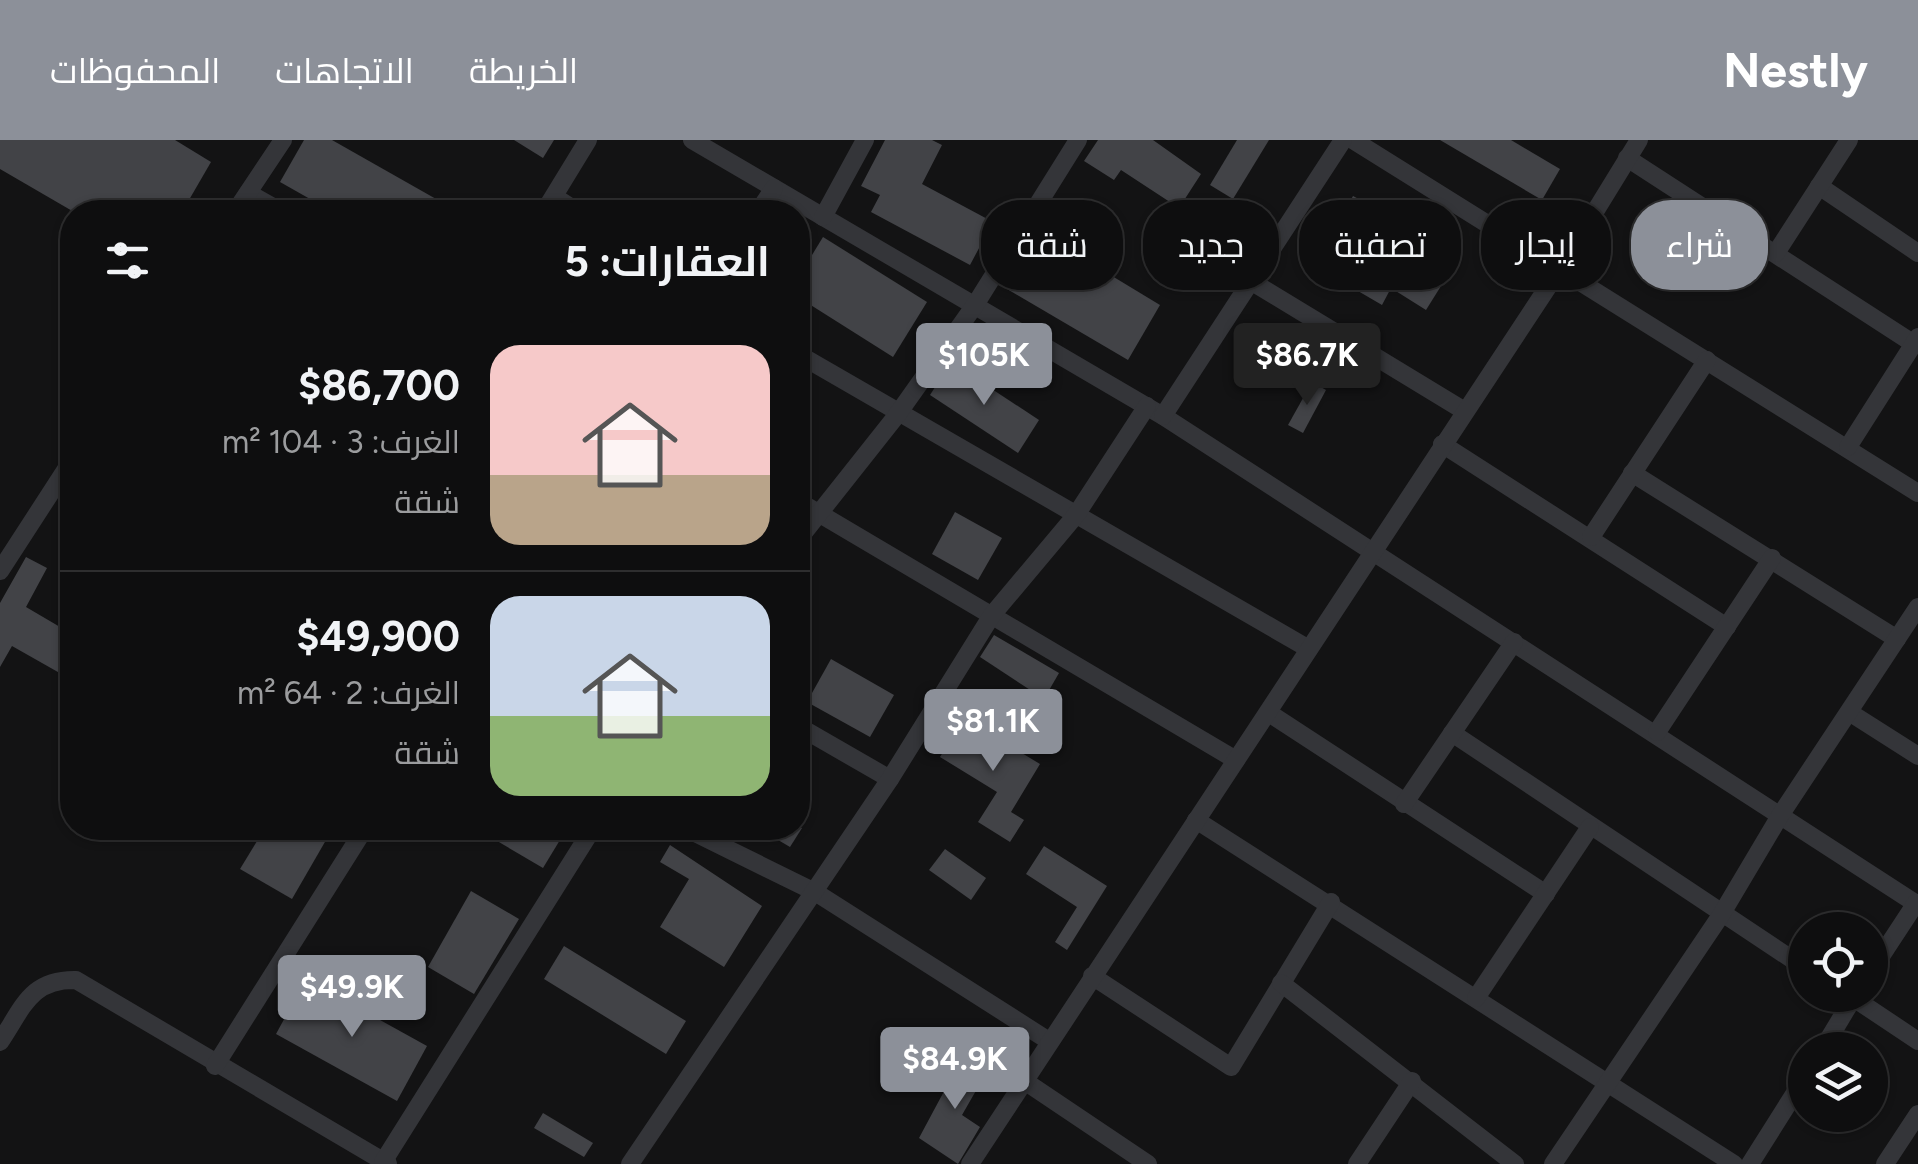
<!DOCTYPE html>
<html lang="ar">
<meta charset="utf-8">
<style>
body{margin:0;font-family:Figtree,Cairo,sans-serif;background:#171718;color:#f1f3f6;direction:rtl;height:100vh;display:flex;flex-direction:column;font-size:38px;white-space:nowrap}
*{box-sizing:border-box;margin:0}
p{font-size:32px;color:#9b9c9e}
.icon{flex:none;width:55px;height:55px;fill:none;stroke:currentColor;stroke-width:2;stroke-linecap:round;stroke-linejoin:round}
.map{position:relative;flex:1;overflow:hidden;direction:ltr}
.panel{position:absolute;left:60px;top:60px;width:750px;height:640px;display:flex;flex-direction:column;background:#0e0e0f;border-radius:40px;box-shadow:0 2px 8px #0004,0 0 0 2px #2e2e2f;direction:rtl}
.panel>*{flex:none}
.top-card{position:absolute;left:840px;top:60px;width:928px;height:90px;direction:rtl;display:flex;gap:20px}
.buttons{position:absolute;left:1788px;top:772px;display:grid;gap:20px}
.buttons a{display:grid;place-items:center;width:100px;height:100px;border-radius:50%;background:#0e0e0f;box-shadow:0 2px 8px #0004,0 0 0 2px #2e2e2f;font-size:50px}
.price{position:absolute;translate:-50% -85px;padding:0 22px;border-radius:10px;background:#8c9099;color:#fff;font-size:32px;line-height:65px;filter:drop-shadow(0 2px 5px #0008)}
.price::after{content:'';position:absolute;left:50%;top:60px;width:30px;height:22px;margin-left:-15px;background:inherit;clip-path:polygon(0 0,100% 0,50% 100%)}
.price.selected{background:#222;color:#fff}
ul{padding:0;list-style:none}
li{display:flex;align-items:center;gap:30px;height:250px;padding:0 40px}
li+li{border-top:2px solid #2e2e2f}
li span{display:grid;place-items:center;flex:none;width:280px;height:200px;border-radius:30px;color:#555}
li>.icon{margin-inline-start:auto}
span .icon{width:120px;height:120px;fill:#fffc;stroke-width:1}
li b{font-size:42px}
h2{display:flex;justify-content:space-between;align-items:center;height:120px;padding:0 40px;font-size:42px}
.pill{padding:0 35px;border-radius:40px;background:#0e0e0f;box-shadow:0 2px 8px #0004,0 0 0 2px #2e2e2f;font-size:35px;line-height:90px}
.pill.selected{background:#8c9099;color:#fff}
header{display:flex;align-items:center;gap:60px;box-sizing:border-box;height:140px;padding:0 50px;background:#8c9099;color:#fff}
header strong{font-size:48px}
nav{display:flex;gap:55px;margin-inline-start:auto;font-size:35px}
.map>svg:first-child{display:block}
.building{fill:#424347}
.lines{fill:none;stroke-linecap:round;stroke-linejoin:round}
.minor{stroke:#343539;stroke-width:18}
</style>
<header>
<strong>Nestly</strong>
<nav><a>الخريطة</a><a>الاتجاهات</a><a>المحفوظات</a></nav>
</header>
<div class="map">
<svg width="1918" height="1024" viewBox="0 0 1918 1024">
<rect width="100%" height="100%" fill="#131314"/>
<g class="building">
<polygon points="0,0 175,0 211,22 182,72 74,72 0,29"/>
<polygon points="304,0 332,0 459,72 333,72 280,42"/>
<polygon points="514,0 554,0 543,18"/>
<polygon points="885,0 932,0 942,5 922,44 993,82 970,125 871,72 880,55 861,46"/>
<polygon points="1098,0 1153,0 1201,34 1179,68 1121,30 1114,40 1084,21"/>
<polygon points="1237,0 1269,0 1233,59 1210,45"/>
<polygon points="1440,0 1511,0 1560,29 1542,60"/>
<polygon points="1353,56 1407,85 1391,115 1441,146 1426,170 1391,148 1382,165 1358,151 1377,116 1333,92"/>
<polygon points="1036,90 1160,165 1128,220 1002,146"/>
<polygon points="823,97 927,162 893,217 798,157 798,138"/>
<polygon points="951,222 1039,280 1018,313 930,255"/>
<polygon points="1312,242 1326,250 1303,293 1288,285"/>
<polygon points="955,372 1002,398 978,440 932,414"/>
<polygon points="26,417 47,428 26,467 72,494 72,540 12,506 0,527 0,463"/>
<polygon points="994,495 1059,533 1044,559 980,517"/>
<polygon points="831,519 894,555 870,597 807,562"/>
<polygon points="964,578 1040,624 1011,672 1024,680 1010,702 978,682 997,652 940,617"/>
<polygon points="265,688 333,688 292,759 240,729"/>
<polygon points="475,688 551,688 563,695 543,728"/>
<polygon points="758,688 802,688 790,707"/>
<polygon points="670,705 762,766 724,827 660,787 689,739 660,722"/>
<polygon points="1044,706 1107,746 1067,810 1055,802 1077,767 1026,734"/>
<polygon points="945,709 986,738 971,760 929,730"/>
<polygon points="471,751 519,779 474,854 428,827"/>
<polygon points="564,806 686,881 666,914 544,839"/>
<polygon points="306,839 427,906 397,961 276,894"/>
<polygon points="964,914 989,928 962,975 980,987 958,1024 919,998"/>
<polygon points="543,973 593,1003 584,1017 534,988"/>
</g>
<g class="lines">
<g class="minor">
<polyline points="692,0 1163,276 1918,765"/>
<polyline points="1353,0 1918,353"/>
<polyline points="1627,18 1914,204"/>
<polyline points="1819,46 1918,113"/>
<polyline points="248,53 282,72"/>
<polyline points="555,57 578,72"/>
<polyline points="235,72 283,0"/>
<polyline points="544,72 588,0"/>
<polyline points="758,72 774,48"/>
<polyline points="823,77 865,0"/>
<polyline points="1776,113 1849,0"/>
<polyline points="1249,140 1463,270"/>
<polyline points="798,214 1309,509"/>
<polyline points="1163,276 1343,0"/>
<polyline points="1442,304 1727,487"/>
<polyline points="1848,307 1918,197"/>
<polyline points="1632,333 1897,499"/>
<polyline points="798,361 1236,620"/>
<polyline points="1591,397 1707,220"/>
<polyline points="798,400 897,275 975,165 1078,0"/>
<polyline points="0,431 72,320"/>
<polyline points="1849,572 1918,616"/>
<polyline points="1269,573 1546,754"/>
<polyline points="798,586 890,639"/>
<polyline points="1657,592 1772,418"/>
<polyline points="1452,593 1805,828"/>
<polyline points="1404,664 1514,502"/>
<polyline points="1196,680 1734,1024"/>
<polyline points="685,688 815,752 1049,901"/>
<polyline points="1870,833 1916,763"/>
<polyline points="1092,836 1231,927 1331,762"/>
<polyline points="1281,843 1515,1024"/>
<polyline points="1849,855 1918,901"/>
<polyline points="1476,858 1590,687"/>
<path d="M 0,902 C 23,868 30,839 76,840 L 388,1024"/>
<polyline points="1822,910 1855,855"/>
<polyline points="215,926 365,688"/>
<polyline points="1023,940 1148,1024"/>
<polyline points="383,1022 593,688"/>
<polyline points="630,1024 890,639 992,475 1076,375 1147,266"/>
<polyline points="970,1024 1561,127 1639,0"/>
<polyline points="1357,1024 1412,941"/>
<polyline points="1553,1024 1721,775 1781,674 1918,467"/>
<polyline points="1750,1024 1805,937"/>
<polyline points="1885,1024 1918,974"/>
</g>
</g>
</svg>
<div class="buttons">
<a><svg class="icon" aria-label="locate" viewBox="0 0 24 24"><circle cx="12" cy="12" r="6"/><path d="M12 2v4M12 18v4M2 12h4M18 12h4"/></svg></a>
<a><svg class="icon" aria-label="layers" viewBox="0 0 24 24"><path d="M12 4l9 5-9 5-9-5zM3 14l9 5 9-5"/></svg></a>
</div>
<b class="price" style="left:984px;top:268px">$105K</b>
<b class="price selected" style="left:1307px;top:268px">$86.7K</b>
<b class="price" style="left:993px;top:634px">$81.1K</b>
<b class="price" style="left:352px;top:900px">$49.9K</b>
<b class="price" style="left:955px;top:972px">$84.9K</b>
<div class="top-card">
<a class="pill selected">شراء</a>
<a class="pill">إيجار</a>
<a class="pill">تصفية</a>
<a class="pill">جديد</a>
<a class="pill">شقة</a>
</div>
<section class="panel">
<h2>العقارات: 5<svg class="icon" aria-label="filters" viewBox="0 0 24 24"><path d="M4 7h16M4 17h16"/><circle cx="9" cy="7" r="2"/><circle cx="15" cy="17" r="2"/></svg></h2>
<ul>
<li><span style="background:linear-gradient(#f6c9c9 65%,#b9a48a 0)"><svg class="icon" aria-label="home" viewBox="0 0 24 24"><path d="M3 11l9-7 9 7M6 9v11h12V9"/></svg></span><div><b>$86,700</b><p>الغرف: 3 · 104 m²</p><p>شقة</p></div></li>
<li><span style="background:linear-gradient(#c9d6e8 60%,#8fb573 0)"><svg class="icon" aria-label="home" viewBox="0 0 24 24"><path d="M3 11l9-7 9 7M6 9v11h12V9"/></svg></span><div><b>$49,900</b><p>الغرف: 2 · 64 m²</p><p>شقة</p></div></li>
</ul>
</section>
</div>
